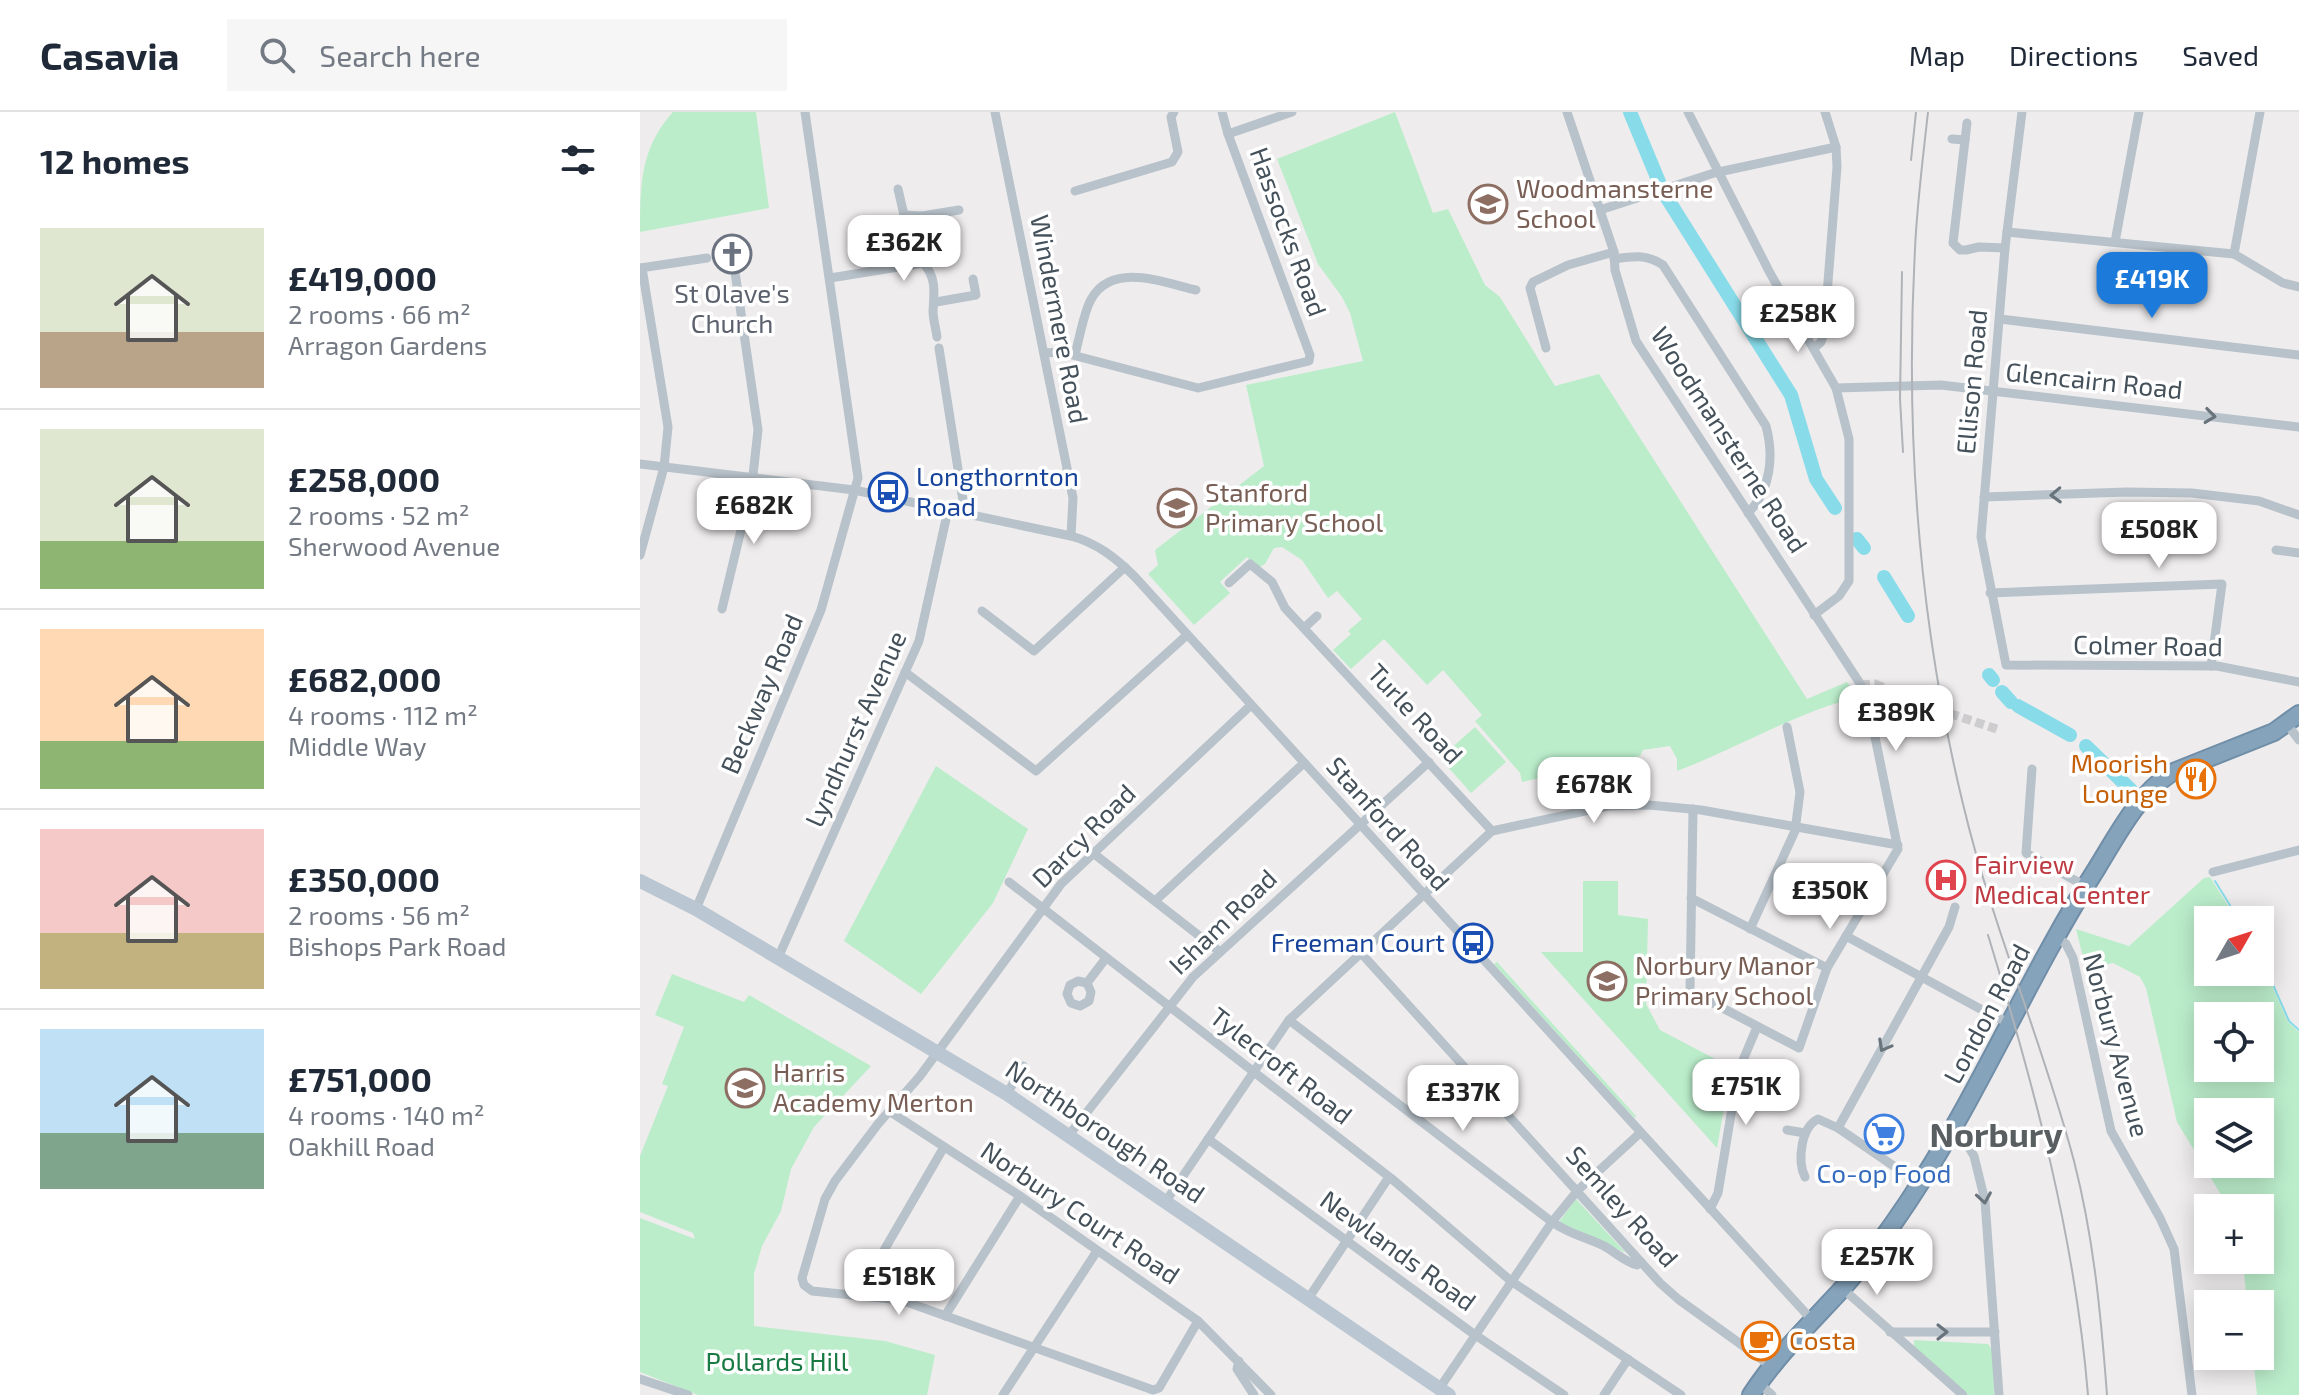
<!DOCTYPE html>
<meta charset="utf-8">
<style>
body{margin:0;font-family:"Exo 2",sans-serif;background:#f6f6f7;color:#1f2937;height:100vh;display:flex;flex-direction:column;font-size:30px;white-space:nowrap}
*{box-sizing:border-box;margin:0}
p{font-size:26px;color:#747a83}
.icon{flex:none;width:44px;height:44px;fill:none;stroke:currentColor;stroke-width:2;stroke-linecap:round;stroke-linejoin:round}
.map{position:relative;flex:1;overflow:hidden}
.drawer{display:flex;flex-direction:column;background:#fff;width:640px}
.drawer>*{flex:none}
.needle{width:52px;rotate:51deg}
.fabs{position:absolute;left:1554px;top:794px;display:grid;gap:16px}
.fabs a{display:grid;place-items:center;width:80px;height:80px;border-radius:0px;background:#fff;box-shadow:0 4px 20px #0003;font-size:40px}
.price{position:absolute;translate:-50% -68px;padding:0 18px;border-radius:16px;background:#fff;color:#222;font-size:26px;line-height:52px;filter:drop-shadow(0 2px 4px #0008)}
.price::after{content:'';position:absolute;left:50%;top:48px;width:24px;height:18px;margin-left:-12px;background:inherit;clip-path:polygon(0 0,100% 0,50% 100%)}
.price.on{background:#1c7bda;color:#fff}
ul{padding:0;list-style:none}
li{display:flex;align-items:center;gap:24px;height:200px;padding:0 40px}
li+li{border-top:2px solid #e0e1e3}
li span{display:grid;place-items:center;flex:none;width:224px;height:160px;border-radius:0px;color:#555}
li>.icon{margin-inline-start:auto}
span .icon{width:96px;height:96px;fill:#fffc;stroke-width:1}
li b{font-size:34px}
h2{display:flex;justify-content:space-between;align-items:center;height:96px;padding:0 40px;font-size:34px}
header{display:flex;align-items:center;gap:48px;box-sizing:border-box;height:112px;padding:0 40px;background:#fff;border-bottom:2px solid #e0e1e3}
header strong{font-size:38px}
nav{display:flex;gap:44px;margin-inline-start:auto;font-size:28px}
.search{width:560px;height:72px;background:#f6f6f7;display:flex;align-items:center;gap:20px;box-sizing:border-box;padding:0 28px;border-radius:0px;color:#747a83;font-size:30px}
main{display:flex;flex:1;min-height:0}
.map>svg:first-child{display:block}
.green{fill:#bbedcb;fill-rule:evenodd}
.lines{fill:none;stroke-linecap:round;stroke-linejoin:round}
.stream{stroke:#88dcea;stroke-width:2}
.river{stroke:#88dcea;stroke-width:14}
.street-tunnel{stroke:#cdcdd0;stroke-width:9;stroke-dasharray:9 4.5;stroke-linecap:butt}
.highway-casing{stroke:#708ea7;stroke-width:20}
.street{stroke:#b8c2ca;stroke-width:9}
.secondary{stroke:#bac6d1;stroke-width:14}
.highway{stroke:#85a3bb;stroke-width:16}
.rail{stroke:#afb2b7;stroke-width:2}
.oneway{stroke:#68737c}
.labels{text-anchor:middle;stroke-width:7;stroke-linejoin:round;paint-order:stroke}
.education-label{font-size:26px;fill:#785e54;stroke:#fff;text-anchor:start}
.street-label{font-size:26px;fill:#45515a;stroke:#fff}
.worship-label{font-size:26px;fill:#5b616d;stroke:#fff}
.transit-label{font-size:26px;fill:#164399;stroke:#fff;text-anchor:start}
.food-label{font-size:26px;fill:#c56008;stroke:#fff;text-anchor:end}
.health-label{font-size:26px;fill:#be3a42;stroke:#fff;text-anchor:start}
.shop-label{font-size:26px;fill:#366cbe;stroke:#fff}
.park-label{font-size:26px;fill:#187942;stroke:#fff}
.district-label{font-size:34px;font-weight:bold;fill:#595e61;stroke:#fff}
</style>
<header>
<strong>Casavia</strong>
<div class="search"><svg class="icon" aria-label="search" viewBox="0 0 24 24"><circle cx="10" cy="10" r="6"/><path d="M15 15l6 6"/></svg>Search here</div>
<nav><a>Map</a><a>Directions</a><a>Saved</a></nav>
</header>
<main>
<section class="drawer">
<h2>12 homes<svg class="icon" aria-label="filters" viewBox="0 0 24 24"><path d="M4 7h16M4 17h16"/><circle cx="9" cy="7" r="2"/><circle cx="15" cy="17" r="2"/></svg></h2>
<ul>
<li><span style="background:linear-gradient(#dfe7d0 65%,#b9a48a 0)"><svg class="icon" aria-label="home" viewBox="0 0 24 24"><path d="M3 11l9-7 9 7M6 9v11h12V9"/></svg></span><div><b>£419,000</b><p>2 rooms · 66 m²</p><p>Arragon Gardens</p></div></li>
<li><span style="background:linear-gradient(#dfe7d0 70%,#8fb573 0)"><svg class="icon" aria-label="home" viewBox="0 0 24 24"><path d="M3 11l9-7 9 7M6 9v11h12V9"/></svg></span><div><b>£258,000</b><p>2 rooms · 52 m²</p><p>Sherwood Avenue</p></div></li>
<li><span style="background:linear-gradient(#ffd9b3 70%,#8fb573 0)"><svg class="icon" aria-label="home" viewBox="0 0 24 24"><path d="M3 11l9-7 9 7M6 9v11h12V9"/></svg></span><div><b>£682,000</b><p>4 rooms · 112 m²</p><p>Middle Way</p></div></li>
<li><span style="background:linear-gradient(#f6c9c9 65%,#c2b280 0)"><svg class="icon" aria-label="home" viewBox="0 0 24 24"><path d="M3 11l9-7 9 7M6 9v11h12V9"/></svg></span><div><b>£350,000</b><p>2 rooms · 56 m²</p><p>Bishops Park Road</p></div></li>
<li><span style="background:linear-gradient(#bfe0f5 65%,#7fa58c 0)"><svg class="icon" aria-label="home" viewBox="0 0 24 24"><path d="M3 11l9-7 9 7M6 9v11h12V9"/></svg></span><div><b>£751,000</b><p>4 rooms · 140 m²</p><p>Oakhill Road</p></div></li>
</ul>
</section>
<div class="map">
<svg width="1659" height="1283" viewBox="0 0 1659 1283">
<rect width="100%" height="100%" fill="#efeced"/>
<g class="green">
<path d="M 33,0 L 116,0 L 129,96 L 0,120 C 0,74 0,36 33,0 Z"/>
<path d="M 755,0 L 793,101 L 808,97 L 845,173 L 860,185 L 915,274 L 959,262 L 1167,587 L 1207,570 L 1218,585 C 1154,601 1099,636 1037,659 L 1037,647 L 1030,634 L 1003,638 L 1000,644 L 882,670 L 880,661 L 835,609 L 842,603 L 803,558 L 787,573 L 744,527 L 711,557 L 693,538 L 711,522 L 708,519 L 722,507 L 697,479 L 688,486 L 662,448 L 642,435 L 634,436 L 625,452 L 618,456 L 607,445 L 580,470 L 590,481 L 554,513 L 508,462 L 518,453 L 515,438 L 624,354 L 606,273 L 723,249 L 710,201 L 702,185 L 678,152 L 637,47 Z"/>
<polygon points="835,615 866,650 831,681 800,646"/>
<polygon points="296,654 388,717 353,791 281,882 204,829"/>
<path d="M 1570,765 L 1597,808 L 1568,808 L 1568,860 L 1620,860 L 1620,846 L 1648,910 L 1659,920 L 1659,1283 L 1617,1283 L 1613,1244 L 1620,1244 L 1620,1192 L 1607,1192 L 1603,1148 L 1620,1148 L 1620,1096 L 1589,1096 L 1537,1010 L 1506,876 L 1500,865 L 1473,851 L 1446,857 L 1436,817 L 1489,834 L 1564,766 ZM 1568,904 L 1620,904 L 1620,956 L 1568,956 ZM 1620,1000 L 1620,1052 L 1568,1052 L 1568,1000 Z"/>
<polygon points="943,769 978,769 978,803 1008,807 1006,892 1020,918 1077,948 1085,947 1092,950 1077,1036 901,840 943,840"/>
<polygon points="857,850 996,1004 995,1006 984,995 854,852"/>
<polygon points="32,862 104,890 109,883 231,954 174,1015 151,1057 141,1099 122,1134 114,1162 114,1214 245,1229 295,1243 287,1283 58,1283 0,1260 0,1106 55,1127 53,1121 0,1100 0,1044 28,974 22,972 44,915 15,903"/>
<polygon points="936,1087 986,1141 919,1110"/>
<polygon points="1274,1228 1348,1232 1353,1239 1354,1283 1329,1283 1274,1236"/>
</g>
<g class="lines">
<g class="stream">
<polyline points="1575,769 1599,808"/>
<polyline points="1620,843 1649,909 1659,918"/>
</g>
<g class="river">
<polyline points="990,0 1019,70"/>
<polyline points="1027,86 1151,283 1176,367 1195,396"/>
<polyline points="1217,427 1224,436"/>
<polyline points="1244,465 1268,504"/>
<polyline points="1349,563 1353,568"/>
<polyline points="1362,580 1371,590"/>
<polyline points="1378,594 1430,623"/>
<polyline points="1446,634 1491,678"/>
</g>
<polyline class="street-tunnel" points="1221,573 1235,572 1290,595 1360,618"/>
<g class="highway-casing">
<path id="highway" d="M 1111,1283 C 1137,1243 1170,1212 1202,1177 C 1226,1150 1248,1120 1268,1090 C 1339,983 1388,864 1457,756 C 1478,722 1497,684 1531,661 L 1634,620 L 1659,602"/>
</g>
<g class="street">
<polyline points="355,0 433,386 431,424"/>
<polyline points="927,0 974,140 975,158 996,229 1221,573 1228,591 1258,737 1187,856 1159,936 1050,879 1053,697"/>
<polyline points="1048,0 1130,161 1196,276 1209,327 1209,469 1199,484 1174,503"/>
<polyline points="1382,0 1365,136 1341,425 1366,553 1577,554 1659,570"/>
<polyline points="1327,11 1313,131 1320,138 1326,138 1339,135 1365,136"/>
<polyline points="588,22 652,0"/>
<polyline points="1312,27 1325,28"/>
<polyline points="258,77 264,103 282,104"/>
<polyline points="435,79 532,50 538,40 531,5 534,0"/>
<polyline points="960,98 1074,61 1196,35"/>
<polyline points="1367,120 1594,142 1643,171 1659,175"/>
<polyline points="1475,130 1499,0"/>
<polyline points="1594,142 1620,0"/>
<path d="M 974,147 C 993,144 1007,142 1023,153 L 1126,314 C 1134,344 1131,378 1108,401"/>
<polyline points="283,151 287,135 282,104 319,98"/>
<polyline points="0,156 67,146"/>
<path d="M 190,166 L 283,151 C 297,165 294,182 293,199 C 293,207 296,217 297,225"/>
<polyline points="296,190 336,183 333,167"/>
<polyline points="1360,207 1659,243"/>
<polyline points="299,236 323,389 321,401"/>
<polyline points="906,236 890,176 893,170 928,153 974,140"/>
<polyline points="1174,236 1181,230 1184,221 1197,55 1196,35 1185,0"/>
<polyline points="404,241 421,240 558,276 669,249 670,243 588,22 582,0"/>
<path d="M 435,243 C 439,227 442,210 448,194 C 466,147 521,170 556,178"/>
<polyline points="1196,276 1301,273 1659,315"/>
<path d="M 0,352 L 214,378 L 431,424 C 457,431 476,446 495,465 L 1171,1207"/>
<polyline points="1344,385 1487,380 1552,381 1619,389 1659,403"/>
<polyline points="1636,438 1659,441"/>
<polyline points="0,443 24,355 28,315 2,156"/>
<polyline points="589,471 610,452 632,470 645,496 852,719"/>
<polyline points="1350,481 1582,472 1571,554"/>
<polyline points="82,497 112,372 118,318 95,160"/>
<polyline points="342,499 394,539 485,455"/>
<polyline points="664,516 677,504"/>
<polyline points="265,560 396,659 547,523"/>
<polyline points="1647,612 1659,628"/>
<polyline points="1392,657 1386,741 1445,774"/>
<polyline points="453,741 580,840"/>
<polyline points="1573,760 1659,738"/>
<polyline points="369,770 752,1067 871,1169 1041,1283"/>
<polyline points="1051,786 1187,856"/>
<polyline points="515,789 664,651"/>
<polyline points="56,797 181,498 218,366 165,0"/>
<polyline points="1110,817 1155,719 1160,680 1147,615"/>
<polyline points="1206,824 1357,906 1370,910"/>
<polyline points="1416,825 1426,832 1433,846 1471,1019 1520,1106 1534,1137 1552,1283"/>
<polyline points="721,841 1020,1171 1038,1187 1131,1254"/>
<polyline points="138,846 279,529 308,398"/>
<polyline points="447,871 438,869 430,873 427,882 431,891 440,894 449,889 451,880 447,871 466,846"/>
<path d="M 649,908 L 912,1110 C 931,1123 946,1125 964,1134 C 975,1140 985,1150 997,1153 L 1001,1150"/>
<polyline points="367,982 383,954"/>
<polyline points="249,999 380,1084 558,1209 631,1283"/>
<polyline points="1198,1016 1309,815 1315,795"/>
<polyline points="1313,1017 1323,1026 1334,1044 1345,1089 1359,1283"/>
<polyline points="1147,1018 1165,1021"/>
<polyline points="429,1023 553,865 789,650"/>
<polyline points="568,1027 831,1220 924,1283"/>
<path d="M 1165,1065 C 1157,1049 1161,1015 1178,1007 L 1198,1016 L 1280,1072"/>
<polyline points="526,1089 649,908 852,719 968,694 1009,693 1061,698 1258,733"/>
<polyline points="1070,1097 1078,1081 1098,960 1117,915"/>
<polyline points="1202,1176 1323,1283"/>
<polyline points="218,1183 304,1035"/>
<polyline points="668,1187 749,1065"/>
<polyline points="305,1204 380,1084"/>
<polyline points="558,1209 519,1276 513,1278 261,1188 172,1179 164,1173 162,1166 185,1087 195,1069 238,1012 280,964 421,772 611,593"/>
<polyline points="1250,1220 1355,1220"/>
<polyline points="599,1249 597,1257 614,1283"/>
<polyline points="0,1267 48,1283"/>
<polyline points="1119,1271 1132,1283"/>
<polyline points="799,1277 912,1110 938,1078 1000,1021"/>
<polyline points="363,1283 457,1139"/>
<polyline points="964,1283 988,1247"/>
</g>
<polyline class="secondary" points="0,769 56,797 367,982 809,1283"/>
<use href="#highway" class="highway"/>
<g class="rail">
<path d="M 1288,0 C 1283,46 1277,91 1275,137 C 1265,323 1279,511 1323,692 C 1352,814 1402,928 1434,1049 C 1454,1127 1461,1204 1467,1283"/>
<polyline points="1271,48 1276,0"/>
<polyline points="1262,160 1260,287 1263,340"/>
<path d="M 1348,823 C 1394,974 1435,1125 1448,1283"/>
</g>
</g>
<defs><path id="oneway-chevron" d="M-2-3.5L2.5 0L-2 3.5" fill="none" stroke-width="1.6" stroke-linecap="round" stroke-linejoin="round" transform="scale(2)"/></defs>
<g class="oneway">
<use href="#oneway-chevron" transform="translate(1570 304) rotate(7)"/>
<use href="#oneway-chevron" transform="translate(1416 383) rotate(178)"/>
<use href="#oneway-chevron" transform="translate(1244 934) rotate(119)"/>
<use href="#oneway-chevron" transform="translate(1344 1086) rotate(81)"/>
<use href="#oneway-chevron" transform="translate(1302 1220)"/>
</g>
<defs>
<g id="school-ring" transform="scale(2)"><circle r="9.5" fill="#fff" stroke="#8d6e63" stroke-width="1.5"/><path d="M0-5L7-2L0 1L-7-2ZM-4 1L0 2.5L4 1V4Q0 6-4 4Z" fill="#8d6e63"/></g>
<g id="church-ring" transform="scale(2)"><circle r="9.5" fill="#fff" stroke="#6b7280" stroke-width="1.5"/><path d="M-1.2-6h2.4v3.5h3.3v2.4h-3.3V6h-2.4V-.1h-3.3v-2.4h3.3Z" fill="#6b7280"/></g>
<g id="bus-ring" transform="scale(2)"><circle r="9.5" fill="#fff" stroke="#1a4fb4" stroke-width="1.5"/><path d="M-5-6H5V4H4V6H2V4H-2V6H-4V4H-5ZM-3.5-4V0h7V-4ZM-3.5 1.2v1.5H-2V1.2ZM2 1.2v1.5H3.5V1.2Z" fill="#1a4fb4"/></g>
<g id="restaurant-ring" transform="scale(2)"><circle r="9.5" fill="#fff" stroke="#e8710a" stroke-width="1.5"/><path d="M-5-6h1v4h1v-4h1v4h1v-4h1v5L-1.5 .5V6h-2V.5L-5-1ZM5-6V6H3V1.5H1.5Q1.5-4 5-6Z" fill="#e8710a"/></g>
<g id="hospital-ring" transform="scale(2)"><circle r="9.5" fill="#fff" stroke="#e0444e" stroke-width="1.5"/><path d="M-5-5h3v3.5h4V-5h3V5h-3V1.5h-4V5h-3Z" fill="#e0444e"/></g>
<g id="supermarket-ring" transform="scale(2)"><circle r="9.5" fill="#fff" stroke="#3f7fe0" stroke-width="1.5"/><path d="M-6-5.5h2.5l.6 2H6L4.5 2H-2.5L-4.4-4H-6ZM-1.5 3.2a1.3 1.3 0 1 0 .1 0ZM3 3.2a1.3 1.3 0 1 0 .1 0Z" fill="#3f7fe0"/></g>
<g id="cafe-ring" transform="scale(2)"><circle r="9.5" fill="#fff" stroke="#e8710a" stroke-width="1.5"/><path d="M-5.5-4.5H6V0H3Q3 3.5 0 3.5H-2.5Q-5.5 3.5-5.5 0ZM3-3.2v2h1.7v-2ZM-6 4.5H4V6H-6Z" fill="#e8710a"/></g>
</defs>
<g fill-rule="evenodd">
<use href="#school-ring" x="848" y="92"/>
<use href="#church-ring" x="92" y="142"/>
<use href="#bus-ring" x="248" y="380"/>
<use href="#school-ring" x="537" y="396"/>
<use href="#restaurant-ring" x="1556" y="667"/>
<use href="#hospital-ring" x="1306" y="768"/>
<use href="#bus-ring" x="833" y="831"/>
<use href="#school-ring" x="967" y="869"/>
<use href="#school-ring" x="105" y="976"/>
<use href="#supermarket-ring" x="1244" y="1022"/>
<use href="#cafe-ring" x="1121" y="1229"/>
</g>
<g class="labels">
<g class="education-label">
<text x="876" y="86">Woodmansterne<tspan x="876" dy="30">School</tspan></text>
<text x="565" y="390">Stanford<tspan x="565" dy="30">Primary School</tspan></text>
<text x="995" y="863">Norbury Manor<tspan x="995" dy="30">Primary School</tspan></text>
<text x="133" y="970">Harris<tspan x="133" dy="30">Academy Merton</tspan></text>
</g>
<g class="street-label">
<text transform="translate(648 120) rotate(70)" y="9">Hassocks Road</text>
<text transform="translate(419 207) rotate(79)" y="9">Windermere Road</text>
<text transform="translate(1454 269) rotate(6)" y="9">Glencairn Road</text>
<text transform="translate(1332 270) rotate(-85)" y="9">Ellison Road</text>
<text transform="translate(1089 328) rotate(57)" y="9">Woodmansterne Road</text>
<text transform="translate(1508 534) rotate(1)" y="9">Colmer Road</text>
<text transform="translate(122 582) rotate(-67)" y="9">Beckway Road</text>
<text transform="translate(775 602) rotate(47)" y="9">Turle Road</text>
<text transform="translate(216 617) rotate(-66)" y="9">Lyndhurst Avenue</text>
<text transform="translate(748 712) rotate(48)" y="9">Stanford Road</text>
<text transform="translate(444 724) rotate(-45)" y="9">Darcy Road</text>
<text transform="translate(583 810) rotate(-44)" y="9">Isham Road</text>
<text transform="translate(1347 902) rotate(-62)" y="9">London Road</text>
<text transform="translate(1476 933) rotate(75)" y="9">Norbury Avenue</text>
<text transform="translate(641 954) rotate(38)" y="9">Tylecroft Road</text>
<text transform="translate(465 1020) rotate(34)" y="9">Northborough Road</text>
<text transform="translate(982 1095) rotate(48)" y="9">Semley Road</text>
<text transform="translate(440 1101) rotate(34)" y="9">Norbury Court Road</text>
<text transform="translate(758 1139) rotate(36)" y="9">Newlands Road</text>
</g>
<g class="worship-label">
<text x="92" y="191">St Olave's<tspan x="92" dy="30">Church</tspan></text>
</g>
<g class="transit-label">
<text x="276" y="374">Longthornton<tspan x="276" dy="30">Road</tspan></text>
<text x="805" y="840" text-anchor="end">Freeman Court</text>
</g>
<g class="food-label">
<text x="1528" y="661">Moorish<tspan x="1528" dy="30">Lounge</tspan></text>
<text x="1149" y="1238" text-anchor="start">Costa</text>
</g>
<g class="health-label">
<text x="1334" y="762">Fairview<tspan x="1334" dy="30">Medical Center</tspan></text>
</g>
<g class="shop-label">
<text x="1244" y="1071">Co-op Food</text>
</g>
<g class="park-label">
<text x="137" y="1259">Pollards Hill</text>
</g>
<g class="district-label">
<text x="1356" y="1035">Norbury</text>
</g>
</g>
</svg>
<div class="fabs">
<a><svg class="needle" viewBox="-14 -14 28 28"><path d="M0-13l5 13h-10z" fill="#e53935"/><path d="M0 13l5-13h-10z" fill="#747a83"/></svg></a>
<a><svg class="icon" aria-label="locate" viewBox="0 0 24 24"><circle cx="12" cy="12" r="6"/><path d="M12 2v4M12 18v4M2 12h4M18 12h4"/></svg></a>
<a><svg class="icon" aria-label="layers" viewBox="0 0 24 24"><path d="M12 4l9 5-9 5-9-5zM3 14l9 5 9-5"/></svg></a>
<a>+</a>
<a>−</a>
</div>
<b class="price" style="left:264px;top:171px">£362K</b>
<b class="price on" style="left:1512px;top:208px">£419K</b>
<b class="price" style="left:1158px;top:242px">£258K</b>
<b class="price" style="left:114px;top:434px">£682K</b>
<b class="price" style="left:1519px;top:458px">£508K</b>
<b class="price" style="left:1256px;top:641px">£389K</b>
<b class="price" style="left:954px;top:713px">£678K</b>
<b class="price" style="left:1190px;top:819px">£350K</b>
<b class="price" style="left:1106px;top:1015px">£751K</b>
<b class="price" style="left:823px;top:1021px">£337K</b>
<b class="price" style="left:1237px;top:1185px">£257K</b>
<b class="price" style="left:259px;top:1205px">£518K</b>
</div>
</main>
